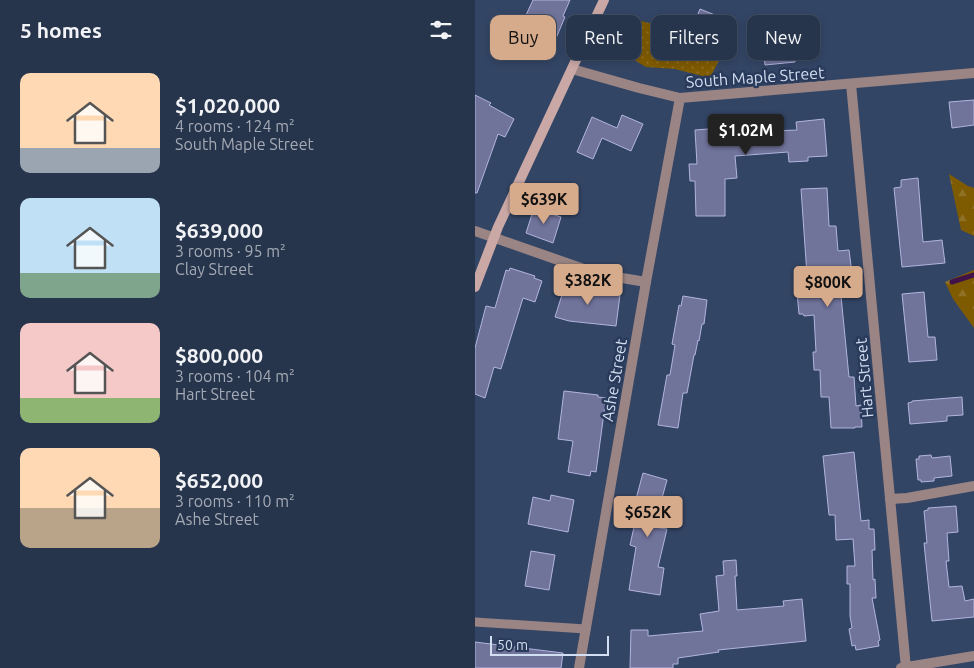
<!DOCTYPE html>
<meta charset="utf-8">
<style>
body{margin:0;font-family:Ubuntu,sans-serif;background:#2e3c53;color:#f1f3f6;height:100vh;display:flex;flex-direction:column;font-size:19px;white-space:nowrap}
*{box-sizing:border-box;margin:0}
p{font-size:16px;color:#a4aab5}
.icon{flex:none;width:28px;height:28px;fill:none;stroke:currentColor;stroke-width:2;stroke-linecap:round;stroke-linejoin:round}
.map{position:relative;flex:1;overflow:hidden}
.side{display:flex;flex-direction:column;background:#26344c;width:475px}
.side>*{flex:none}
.banner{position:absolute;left:15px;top:15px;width:409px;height:45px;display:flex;gap:10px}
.scale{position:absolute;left:15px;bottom:12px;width:119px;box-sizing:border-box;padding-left:5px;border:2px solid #d2def1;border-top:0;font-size:14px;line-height:18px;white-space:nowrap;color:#d2def1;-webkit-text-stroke:4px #293a5a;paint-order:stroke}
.price{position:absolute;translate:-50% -42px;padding:0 11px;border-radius:5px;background:#d6ab8b;color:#111;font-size:16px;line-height:32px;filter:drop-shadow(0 1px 2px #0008)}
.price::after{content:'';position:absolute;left:50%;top:30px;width:15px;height:11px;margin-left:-8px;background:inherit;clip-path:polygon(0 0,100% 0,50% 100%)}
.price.active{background:#222;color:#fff}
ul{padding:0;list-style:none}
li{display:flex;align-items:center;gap:15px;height:125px;padding:0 20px}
li span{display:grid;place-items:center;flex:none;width:140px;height:100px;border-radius:10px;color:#555}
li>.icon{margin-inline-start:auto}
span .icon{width:60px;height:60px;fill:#fffc;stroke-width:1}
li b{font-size:21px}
h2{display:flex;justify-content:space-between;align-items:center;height:60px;padding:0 20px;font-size:21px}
.pill{padding:0 18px;border-radius:10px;background:#26344c;box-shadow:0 2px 8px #0003,0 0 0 1px #424f64;font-size:18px;line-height:45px}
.pill.active{background:#d6ab8b;color:#111}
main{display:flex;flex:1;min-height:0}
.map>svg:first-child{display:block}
.green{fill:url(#green-dots)}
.forest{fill:url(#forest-firs)}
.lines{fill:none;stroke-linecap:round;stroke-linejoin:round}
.stream{stroke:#411249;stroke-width:5}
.building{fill:#70739a;stroke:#b2b5df}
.service{stroke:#9b8584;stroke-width:9}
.minor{stroke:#9b8584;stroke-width:10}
.tertiary{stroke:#9b8584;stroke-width:10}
.secondary{stroke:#caa8a6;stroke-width:10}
.labels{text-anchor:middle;stroke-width:5;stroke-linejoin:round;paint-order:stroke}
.street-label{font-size:16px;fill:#d2def1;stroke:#293a5a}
</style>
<main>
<section class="side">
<h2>5 homes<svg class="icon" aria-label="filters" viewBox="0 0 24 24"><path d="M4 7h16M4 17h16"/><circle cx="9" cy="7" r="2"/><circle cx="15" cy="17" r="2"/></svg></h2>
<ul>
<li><span style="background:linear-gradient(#ffd9b3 75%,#9aa5b1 0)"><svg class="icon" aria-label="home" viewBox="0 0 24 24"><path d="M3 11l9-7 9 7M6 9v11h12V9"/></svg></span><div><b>$1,020,000</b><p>4 rooms · 124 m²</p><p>South Maple Street</p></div></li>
<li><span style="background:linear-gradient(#bfe0f5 75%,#7fa58c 0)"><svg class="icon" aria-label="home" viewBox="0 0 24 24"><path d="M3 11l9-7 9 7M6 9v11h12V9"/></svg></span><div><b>$639,000</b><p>3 rooms · 95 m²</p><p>Clay Street</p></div></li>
<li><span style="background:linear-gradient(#f6c9c9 75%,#8fb573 0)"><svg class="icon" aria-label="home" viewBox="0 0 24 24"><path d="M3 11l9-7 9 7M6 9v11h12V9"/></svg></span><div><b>$800,000</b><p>3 rooms · 104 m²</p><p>Hart Street</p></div></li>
<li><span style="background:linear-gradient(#ffd9b3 60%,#b9a48a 0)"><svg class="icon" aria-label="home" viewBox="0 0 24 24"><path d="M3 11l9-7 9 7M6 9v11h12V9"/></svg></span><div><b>$652,000</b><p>3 rooms · 110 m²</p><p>Ashe Street</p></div></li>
</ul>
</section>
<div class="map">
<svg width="499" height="668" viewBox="0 0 499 668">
<defs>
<pattern id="green-dots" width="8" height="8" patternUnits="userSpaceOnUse" patternTransform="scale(1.25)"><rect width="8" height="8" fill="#7e5a01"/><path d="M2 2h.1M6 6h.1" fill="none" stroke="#8f7126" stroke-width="1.8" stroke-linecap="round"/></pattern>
<pattern id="forest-firs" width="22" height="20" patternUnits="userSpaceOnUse" patternTransform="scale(1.25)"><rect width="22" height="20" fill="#7e5a01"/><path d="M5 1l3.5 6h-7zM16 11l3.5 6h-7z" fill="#8f7126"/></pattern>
</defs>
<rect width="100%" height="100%" fill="#334565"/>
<polygon class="green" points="155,18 235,39 251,47 235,78 200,69 171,67 136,46"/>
<g class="forest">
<polygon points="474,174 493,186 499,188 499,236 486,230"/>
<polygon points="499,270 499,328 478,299 470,282"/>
</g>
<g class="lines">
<polyline class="stream" points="477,282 499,275"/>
</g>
<g class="building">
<polygon points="58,0 95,0 88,16 90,17 79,43 54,32 55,30 46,26"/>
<polygon points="225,9 240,15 232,37 216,31"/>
<polygon points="316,25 320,62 290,65 286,28"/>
<polygon points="0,95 16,103 14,105 39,119 30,137 23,134 2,193 0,193"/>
<polygon points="499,100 499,125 477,128 474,102"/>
<polygon points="147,115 168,124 156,151 127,138 118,159 102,152 117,117 142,128"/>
<polygon points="349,119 352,156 333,157 333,161 314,162 313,152 260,156 262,178 250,179 250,216 221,216 220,181 215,181 214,164 222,164 220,130 246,128 247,133 272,131 271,125 296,123 297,131 322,130 321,122"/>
<polygon points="443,178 448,242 467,240 470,263 427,267 419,188 426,187 426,180"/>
<polygon points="352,188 354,226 361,226 363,251 374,250 377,274 364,276 374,377 379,377 381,406 386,405 387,427 380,427 380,428 356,428 354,397 346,397 345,370 339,370 338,352 341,352 339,315 329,316 328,314 324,314 322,292 333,289 326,189"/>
<polygon points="59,208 86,217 78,243 51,233"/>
<polygon points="35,268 60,276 59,278 67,281 60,302 48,298 26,369 19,367 10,398 0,394 0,348 11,306 20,308 31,270 34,271"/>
<polygon points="91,282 107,287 106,290 145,295 141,326 94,321 80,317"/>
<polygon points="449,292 453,337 460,337 462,360 434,362 427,294"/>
<polygon points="208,296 232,300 229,324 227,324 224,341 223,340 220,355 219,355 212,393 208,393 203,428 183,425 192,375 195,375 200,345 197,344 204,305 206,306"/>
<polygon points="89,391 123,395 123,397 131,398 121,472 116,471 115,476 93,472 98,441 83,439"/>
<polygon points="487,397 488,415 472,416 472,421 435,424 433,403 437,402 437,401"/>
<polygon points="379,452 386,521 394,520 394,529 399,529 400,550 397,550 398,580 400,579 401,598 397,598 405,640 403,641 404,646 381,650 380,645 377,646 374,629 377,628 375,616 375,584 372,584 372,566 380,566 378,539 361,540 360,515 354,515 348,456"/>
<polygon points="456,455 457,458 475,456 477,476 459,478 459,481 446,482 446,480 443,480 441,459 444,459 444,456"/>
<polygon points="168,473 192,480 179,527 192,529 183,567 189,568 185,595 154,590 161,547 155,545 165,500 161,499"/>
<polygon points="76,495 99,500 93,532 53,524 58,497 75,501"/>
<polygon points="481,506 483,532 472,533 474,561 471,561 474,587 487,586 490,601 499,599 499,617 457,621 449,543 452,543 449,511 453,510 453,508"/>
<polygon points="56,551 80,555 74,590 50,586"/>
<polygon points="261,560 262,576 260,576 262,610 309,606 308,601 327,599 331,641 243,650 244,652 203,658 203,664 198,664 198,668 155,668 156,630 173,630 173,636 228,631 225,614 244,611 241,576 249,575 248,561"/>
<polygon points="0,642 88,653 86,668 0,668"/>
</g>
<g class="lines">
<polyline class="service" points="0,622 111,629"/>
<g class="minor">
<polyline points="97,69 164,88 205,98 499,73"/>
<polyline points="376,84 431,668"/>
<polyline points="0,231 123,274 171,282"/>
<polyline points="415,499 432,498 499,486"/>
<polyline points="104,668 171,282 205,98"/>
</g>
<polyline class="tertiary" points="426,668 499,656"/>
<polyline class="secondary" points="0,287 23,227 129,0"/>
</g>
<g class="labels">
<g class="street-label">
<text transform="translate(280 77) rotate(-4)" y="6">South Maple Street</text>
<text transform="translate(389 378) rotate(-95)" y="6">Hart Street</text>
<text transform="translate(139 380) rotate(-80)" y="6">Ashe Street</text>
</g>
</g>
</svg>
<div class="scale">50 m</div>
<b class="price active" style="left:271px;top:156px">$1.02M</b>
<b class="price" style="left:69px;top:225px">$639K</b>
<b class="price" style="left:113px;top:306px">$382K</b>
<b class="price" style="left:353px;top:308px">$800K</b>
<b class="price" style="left:173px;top:538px">$652K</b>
<div class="banner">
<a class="pill active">Buy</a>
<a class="pill">Rent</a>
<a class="pill">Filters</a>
<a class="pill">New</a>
</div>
</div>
</main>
